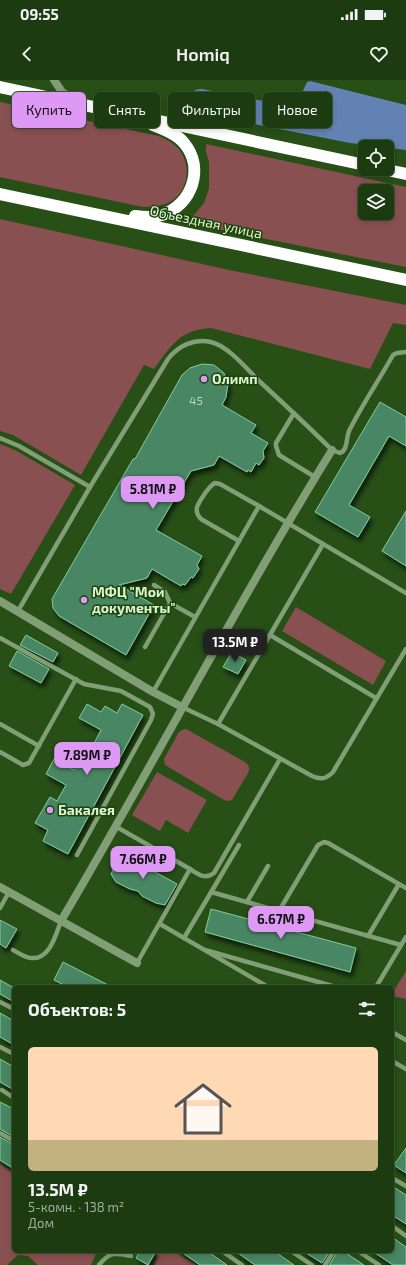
<!DOCTYPE html>
<html lang="ru">
<meta charset="utf-8">
<style>
body{margin:0;font-family:"Exo 2",sans-serif;background:#2a461e;color:#f1f3f6;height:100vh;display:flex;flex-direction:column;font-size:15px;white-space:nowrap}
*{box-sizing:border-box;margin:0}
p{font-size:13px;color:#a0ad9f}
.icon{flex:none;width:22px;height:22px;fill:none;stroke:currentColor;stroke-width:2;stroke-linecap:round;stroke-linejoin:round}
.map{position:relative;flex:1;overflow:hidden}
.panel{position:absolute;left:12px;top:905px;width:382px;height:268px;display:flex;flex-direction:column;background:#1d3b10;border-radius:6px;box-shadow:0 2px 6px #0003,0 0 0 1px #3b5530}
.panel>*{flex:none}
.guide{position:absolute;left:12px;top:12px;width:382px;height:36px;display:flex;gap:8px}
.tools{position:absolute;left:358px;top:60px;display:grid;gap:8px}
.tools a{display:grid;place-items:center;width:36px;height:36px;border-radius:6px;background:#1d3b10;box-shadow:0 2px 6px #0003,0 0 0 1px #3b5530;font-size:20px}
.price{position:absolute;translate:-50% -34px;padding:0 9px;border-radius:8px;background:#dd99f3;color:#111;font-size:13px;line-height:26px;filter:drop-shadow(0 1px 2px #0008)}
.price::after{content:'';position:absolute;left:50%;top:24px;width:12px;height:9px;margin-left:-6px;background:inherit;clip-path:polygon(0 0,100% 0,50% 100%)}
.price.active{background:#222;color:#fff}
ul{padding:0;list-style:none}
li{display:grid;align-content:center;gap:8px;height:212px;padding:0 16px}
li+li{border-top:1px solid #3b5530}
li span{display:grid;place-items:center;height:124px;border-radius:6px;color:#555}
li>.icon{margin-inline-start:auto}
span .icon{width:72px;height:72px;fill:#fffc;stroke-width:1}
li b{font-size:17px}
h2{display:flex;justify-content:space-between;align-items:center;height:48px;padding:0 16px;font-size:17px}
.tag{padding:0 14px;border-radius:6px;background:#1d3b10;box-shadow:0 2px 6px #0003,0 0 0 1px #3b5530;font-size:14px;line-height:36px}
.tag.active{background:#dd99f3;color:#111}
.status{display:flex;justify-content:space-between;align-items:center;height:28px;padding:0 20px;background:#1d3b10;direction:ltr}
.status svg{height:11px;fill:currentColor}
header{display:flex;justify-content:space-between;align-items:center;height:52px;padding:0 16px;background:#1d3b10;font-size:18px;font-weight:600}
.map>svg:first-child{display:block}
.green{fill:#895052;fill-rule:evenodd}
.water{fill:#6182b2}
.building{fill:#498663;stroke:#81cca0;filter:url(#shadow)}
.lines{fill:none;stroke-linecap:round;stroke-linejoin:round}
.lane{stroke:#819e77;stroke-width:4.5}
.street{stroke:#819e77;stroke-width:8}
.highway{stroke:#fff;stroke-width:12}
.poi-dot{fill:#dd99f3;stroke:#1d4409;stroke-width:1.5}
.labels{text-anchor:middle;stroke-width:3;stroke-linejoin:round;paint-order:stroke}
.number-label{font-size:12px;fill:#b8d8b8}
.street-label{font-size:14px;fill:#ddf4d5;stroke:#1d4409}
.poi-label{font-size:14px;font-weight:bold;fill:#ddf4d5;stroke:#1d4409;text-anchor:start}
</style>
<div class="status"><b>09:55</b><svg viewBox="0 0 49 12"><path d="M0 12V9h3v3zM5 12V6h3v6zM10 12V3h3v9zM15 12V0h3v12zM26 1h20v11H26zM47 4h2v5h-2z"/></svg></div>
<header><svg class="icon" aria-label="back" viewBox="0 0 24 24"><path d="M15 5l-7 7 7 7"/></svg>Homiq<svg class="icon" aria-label="heart" viewBox="0 0 24 24"><path d="M12 20l-8-8c-3-5 5-10 8-4 3-6 11-1 8 4z"/></svg></header>
<div class="map">
<svg width="406" height="1185" viewBox="0 0 406 1185">
<defs>
<filter id="shadow"><feDropShadow dx="2.5" dy="4.5" stdDeviation="2" flood-color="#0009"/></filter>
</defs>
<rect width="100%" height="100%" fill="#274f16"/>
<g class="green">
<path d="M 0,22 L 158,56 C 163,58 168,60 172,63 C 191,76 192,106 173,120 C 164,126 154,127 143,127 L 0,97 Z"/>
<path d="M 206,64 L 406,107 L 406,187 L 191,144 L 189,141 L 204,123 L 209,109 L 209,82 L 206,72 ZM 365,111 L 387,111 L 387,133 L 365,133 Z"/>
<path d="M 0,139 L 229,190 L 406,225 L 406,245 L 393,243 L 370,289 L 211,248 C 179,250 171,266 154,289 L 144,285 L 81,395 L 13,355 L 0,351 Z"/>
<polygon points="0,364 15,370 75,405 11,514 0,509"/>
<polygon points="296,527 386,581 373,605 282,551"/>
<path d="M 186,649 L 245,682 C 249,685 250,688 248,693 L 232,720 L 227,721 L 224,720 L 165,685 L 164,679 L 179,652 L 182,650 Z"/>
<polygon points="157,692 207,720 188,753 166,740 160,751 132,735"/>
<polygon points="406,891 406,919 392,916 392,914"/>
<polygon points="0,1084 14,1093 14,1171 97,1171 91,1185 38,1185 28,1176 18,1175 7,1185 0,1185"/>
<polygon points="156,1171 172,1171 197,1185 154,1185 157,1177"/>
</g>
<path class="water" d="M 310,1 L 406,25 L 406,70 L 350,63 L 213,36 L 193,26 L 188,21 C 191,13 192,9 202,9 L 294,27 L 297,24 L 307,2 Z"/>
<g class="building">
<polygon points="202,284 214,285 224,293 228,304 227,310 226,317 222,325 256,345 251,353 268,363 263,371 264,378 259,385 256,383 251,392 248,390 247,392 219,376 214,385 191,391 156,450 202,476 197,485 199,489 193,498 191,497 185,505 182,504 181,506 152,489 147,498 119,505 154,525 126,575 59,536 53,528 52,519 133,379 135,379 182,295 190,288"/>
<polygon points="380,322 406,337 406,366 389,356 349,425 370,437 358,457 315,432"/>
<polygon points="406,431 406,486 382,471"/>
<polygon points="26,555 58,573 53,582 20,565"/>
<polygon points="17,571 49,589 41,603 9,586"/>
<polygon points="232,572 246,580 238,594 223,587"/>
<polygon points="87,624 101,632 105,626 117,633 122,624 143,635 68,774 43,761 48,750 35,743 50,717 57,721 66,705 46,694 54,679 74,690 87,667 91,669 101,650 79,638"/>
<polygon points="122,774 177,804 165,825 156,823 142,816 138,811 130,809 116,802 111,794"/>
<polygon points="211,829 356,868 350,892 205,852"/>
<polygon points="0,840 17,849 6,868 0,864"/>
<polygon points="63,882 112,907 68,907 54,900"/>
<polygon points="0,900 14,908 14,922 0,914"/>
<polygon points="0,933 14,941 14,965 0,957"/>
<polygon points="0,979 14,987 14,1010 0,1002"/>
<polygon points="0,1022 14,1029 14,1057 0,1049"/>
<polygon points="0,1057 14,1065 14,1089 0,1080"/>
<polygon points="406,1068 406,1093 394,1085"/>
<polygon points="392,1106 406,1115 406,1144 392,1135"/>
<polygon points="392,1157 406,1167 406,1185 393,1185 372,1171 392,1171"/>
<polygon points="140,1171 156,1171 148,1185 136,1178"/>
<polygon points="180,1171 207,1171 227,1185 200,1185"/>
<polygon points="235,1171 274,1171 294,1185 255,1185"/>
<polygon points="303,1171 330,1171 322,1183"/>
<polygon points="338,1171 343,1171 364,1185 329,1185"/>
</g>
<g class="lines">
<g class="lane">
<polyline points="294,333 276,363 276,366 279,375 315,397"/>
<polyline points="0,358 19,366 90,407"/>
<path d="M 239,461 L 201,439 C 198,436 196,432 197,427 C 200,420 209,406 215,403 L 220,404 L 259,426"/>
<polyline points="154,505 165,512 170,523"/>
<path d="M 18,531 L 90,407 L 168,279 C 178,266 194,258 211,262 C 228,266 246,288 258,300 C 283,323 308,346 332,370 L 340,373 C 348,370 346,358 349,351 C 362,325 379,300 393,275 L 397,273 L 406,272"/>
<polyline points="270,555 376,618"/>
<polyline points="0,558 84,604 121,611 150,627 153,634 151,640 77,775"/>
<polyline points="145,567 170,523 195,537"/>
<polyline points="153,612 259,426 406,513"/>
<path d="M 182,627 L 218,644 L 312,696 C 321,700 326,699 333,692 L 406,569"/>
<polyline points="0,644 39,666"/>
<polyline points="218,644 323,464"/>
<polyline points="0,672 23,685 29,683 76,599"/>
<polyline points="115,746 190,789 137,883"/>
<path d="M 190,789 C 198,794 205,800 214,793 L 280,679"/>
<polyline points="211,812 401,865"/>
<polyline points="247,822 268,786"/>
<polyline points="0,828 9,812"/>
<polyline points="279,831 318,765 324,762 328,763 406,808"/>
<polyline points="160,844 268,907"/>
<polyline points="368,856 399,804"/>
<polyline points="184,858 239,765"/>
<path d="M 13,870 C 19,873 25,878 31,878 C 50,880 56,854 61,841"/>
<polyline points="205,870 336,907"/>
<polyline points="49,906 51,907"/>
<polyline points="376,907 406,857"/>
<polyline points="0,922 14,929"/>
<polyline points="392,952 406,960"/>
<polyline points="0,967 14,974"/>
<polyline points="392,981 406,989"/>
<polyline points="2,1010 14,1018"/>
<polyline points="0,1053 14,1061"/>
<polyline points="392,1098 406,1106"/>
<polyline points="392,1146 406,1156"/>
<polyline points="222,1171 242,1185"/>
<polyline points="291,1171 312,1185"/>
<polyline points="358,1171 379,1185"/>
<path d="M 99,1185 C 110,1171 115,1173 131,1176"/>
<polyline points="325,1185 334,1171"/>
</g>
<g class="street">
<polyline points="54,0 62,12 74,19"/>
<polyline points="0,521 153,612 182,627"/>
<polyline points="0,807 137,883"/>
<path d="M 61,841 C 153,685 237,524 332,370"/>
</g>
<g class="highway">
<polyline points="0,7 365,85"/>
<polyline points="382,89 406,94"/>
<polyline points="0,114 406,200"/>
<path d="M 135,136 C 143,137 154,138 162,135 C 192,125 205,88 184,63 C 177,54 164,49 153,45"/>
</g>
</g>
<g class="poi-dot">
<circle cx="204" cy="299" r="4"/>
<circle cx="84" cy="520" r="4"/>
<circle cx="50" cy="730" r="4"/>
</g>
<g class="labels">
<g class="number-label">
<text x="196" y="325">45</text>
</g>
<g class="street-label">
<text transform="translate(206 142) rotate(12)" y="5">Объездная улица</text>
</g>
<g class="poi-label">
<text x="212" y="304">Олимп</text>
<text x="92" y="517">МФЦ "Мои<tspan x="92" dy="16">документы"</tspan></text>
<text x="58" y="735">Бакалея</text>
</g>
</g>
</svg>
<div class="tools">
<a><svg class="icon" aria-label="locate" viewBox="0 0 24 24"><circle cx="12" cy="12" r="6"/><path d="M12 2v4M12 18v4M2 12h4M18 12h4"/></svg></a>
<a><svg class="icon" aria-label="layers" viewBox="0 0 24 24"><path d="M12 4l9 5-9 5-9-5zM3 14l9 5 9-5"/></svg></a>
</div>
<b class="price" style="left:153px;top:430px">5.81M ₽</b>
<b class="price active" style="left:235px;top:583px">13.5M ₽</b>
<b class="price" style="left:87px;top:696px">7.89M ₽</b>
<b class="price" style="left:143px;top:800px">7.66M ₽</b>
<b class="price" style="left:281px;top:860px">6.67M ₽</b>
<div class="guide">
<a class="tag active">Купить</a>
<a class="tag">Снять</a>
<a class="tag">Фильтры</a>
<a class="tag">Новое</a>
</div>
<section class="panel">
<h2>Объектов: 5<svg class="icon" aria-label="filters" viewBox="0 0 24 24"><path d="M4 7h16M4 17h16"/><circle cx="9" cy="7" r="2"/><circle cx="15" cy="17" r="2"/></svg></h2>
<ul>
<li><span style="background:linear-gradient(#ffd9b3 75%,#c2b280 0)"><svg class="icon" aria-label="home" viewBox="0 0 24 24"><path d="M3 11l9-7 9 7M6 9v11h12V9"/></svg></span><div><b>13.5M ₽</b><p>5-комн. · 138 m²</p><p>Дом</p></div></li>
</ul>
</section>
</div>
